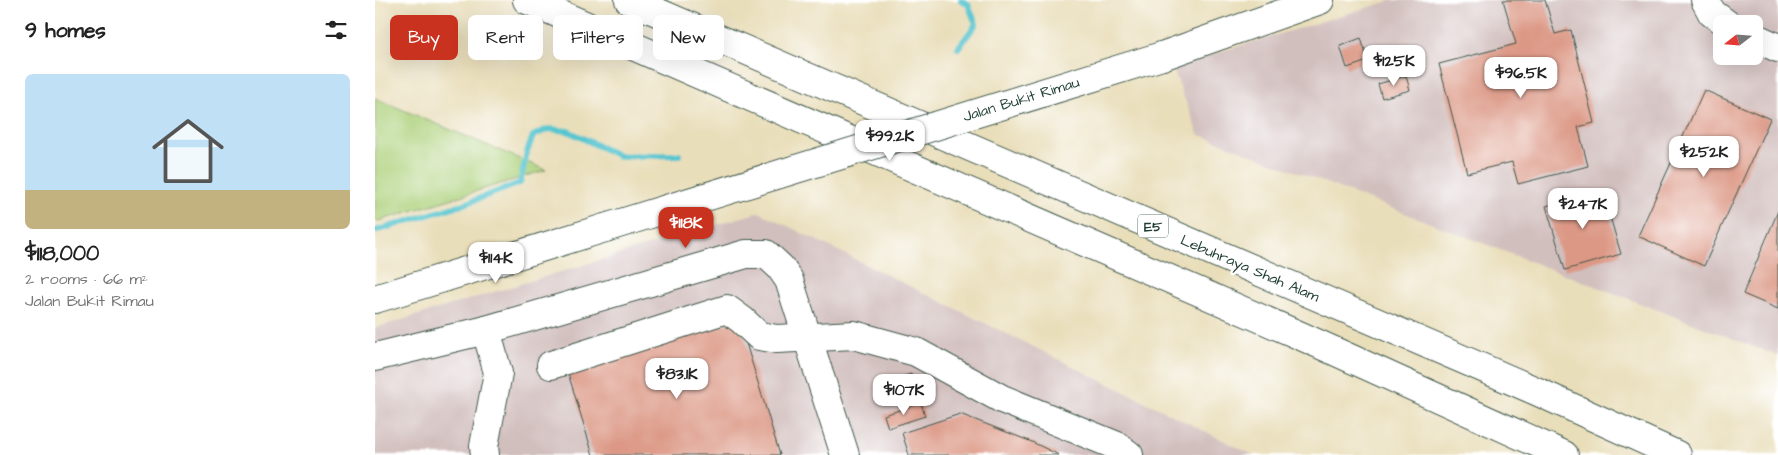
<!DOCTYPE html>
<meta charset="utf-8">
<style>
body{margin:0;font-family:"Architects Daughter",sans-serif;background:#f2f2f2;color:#222;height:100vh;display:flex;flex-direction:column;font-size:19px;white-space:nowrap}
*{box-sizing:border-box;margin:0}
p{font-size:16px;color:#767676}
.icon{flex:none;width:28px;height:28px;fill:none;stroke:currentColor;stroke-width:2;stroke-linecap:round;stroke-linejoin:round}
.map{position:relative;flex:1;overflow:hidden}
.sheet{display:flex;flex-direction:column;background:#fff;width:375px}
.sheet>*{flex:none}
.hud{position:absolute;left:15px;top:15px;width:475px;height:45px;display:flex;gap:10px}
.needle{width:32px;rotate:253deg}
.fabs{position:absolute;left:1338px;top:15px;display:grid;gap:10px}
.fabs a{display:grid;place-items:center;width:50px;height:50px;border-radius:8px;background:#fff;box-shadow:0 5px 20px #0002;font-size:25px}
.price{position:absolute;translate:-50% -42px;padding:0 11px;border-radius:10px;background:#fff;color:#222;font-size:16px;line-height:32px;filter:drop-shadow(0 1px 2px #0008)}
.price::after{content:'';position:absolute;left:50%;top:30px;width:15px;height:11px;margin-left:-8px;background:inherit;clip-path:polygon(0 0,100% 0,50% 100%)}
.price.selected{background:#c8321e;color:#fff}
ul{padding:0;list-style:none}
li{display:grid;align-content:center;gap:10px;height:265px;padding:0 25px}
li span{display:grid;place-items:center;height:155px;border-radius:8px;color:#555}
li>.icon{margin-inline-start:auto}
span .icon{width:90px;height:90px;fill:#fffc;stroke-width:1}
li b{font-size:21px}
h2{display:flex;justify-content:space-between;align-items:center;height:60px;padding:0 25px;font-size:21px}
.pill{padding:0 18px;border-radius:8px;background:#fff;box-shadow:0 5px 20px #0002;font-size:18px;line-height:45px}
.pill.selected{background:#c8321e;color:#fff}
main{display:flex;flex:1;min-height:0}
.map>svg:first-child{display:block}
.industrial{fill:#d1bfbe;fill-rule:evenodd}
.green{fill:#acd079;stroke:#668656}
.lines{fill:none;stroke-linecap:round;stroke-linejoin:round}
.stream{stroke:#59c6d0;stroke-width:6}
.building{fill:#dc9885}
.minor-casing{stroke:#3d5548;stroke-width:30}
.highway-casing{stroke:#3d5548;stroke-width:30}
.minor{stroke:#fff;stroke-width:28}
.highway{stroke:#fff;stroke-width:28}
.minor-bridge-casing{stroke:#3d5548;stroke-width:30;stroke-linecap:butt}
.minor-bridge{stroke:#fff;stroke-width:28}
.labels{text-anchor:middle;stroke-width:5;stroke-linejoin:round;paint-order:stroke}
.shield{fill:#fff;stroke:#627771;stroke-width:1}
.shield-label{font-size:14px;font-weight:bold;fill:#1f3d34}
.street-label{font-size:15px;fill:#1f3d34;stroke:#fff}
</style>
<main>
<section class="sheet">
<h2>9 homes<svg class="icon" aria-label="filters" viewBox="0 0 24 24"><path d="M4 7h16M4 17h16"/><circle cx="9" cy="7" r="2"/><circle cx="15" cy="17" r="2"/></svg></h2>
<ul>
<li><span style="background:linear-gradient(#bfe0f5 75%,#c2b280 0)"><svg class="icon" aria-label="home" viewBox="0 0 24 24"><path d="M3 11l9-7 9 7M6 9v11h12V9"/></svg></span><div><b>$118,000</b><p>2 rooms · 66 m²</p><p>Jalan Bukit Rimau</p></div></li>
</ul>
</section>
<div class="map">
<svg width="1403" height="455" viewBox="0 0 1403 455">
<rect width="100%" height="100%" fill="#fff"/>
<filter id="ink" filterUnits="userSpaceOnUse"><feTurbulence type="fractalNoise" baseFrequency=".02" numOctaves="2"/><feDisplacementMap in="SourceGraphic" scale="10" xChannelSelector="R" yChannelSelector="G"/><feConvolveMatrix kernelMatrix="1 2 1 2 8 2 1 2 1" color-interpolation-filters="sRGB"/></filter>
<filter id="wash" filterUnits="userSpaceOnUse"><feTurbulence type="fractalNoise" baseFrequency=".0096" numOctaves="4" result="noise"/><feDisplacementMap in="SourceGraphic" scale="20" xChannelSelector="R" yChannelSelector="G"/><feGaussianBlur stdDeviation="1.12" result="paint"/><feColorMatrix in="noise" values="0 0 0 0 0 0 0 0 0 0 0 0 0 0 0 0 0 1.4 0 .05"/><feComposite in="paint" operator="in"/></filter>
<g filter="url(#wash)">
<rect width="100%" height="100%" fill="#e9deba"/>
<g class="industrial">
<path d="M 1018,0 L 1403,0 L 1403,356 L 823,134 L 797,66 ZM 1346,24 L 1379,24 L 1379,56 L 1346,56 Z"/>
<polygon points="384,212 878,455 0,455 0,328"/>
</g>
<polygon class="green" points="0,98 171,170 0,222"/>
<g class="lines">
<g class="stream">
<polyline points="583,48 601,24 593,4 586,0"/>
<polyline points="0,231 92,203 145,183 152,152 158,136 173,129 193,131 244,156 304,155"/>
</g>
</g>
<g id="blocks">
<g class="building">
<polygon points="1128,0 1170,0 1180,34 1196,30 1219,123 1203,127 1213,166 1143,184 1137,162 1092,173 1064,64 1141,44"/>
<polygon points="986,38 993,61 972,68 965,46"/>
<polygon points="1031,76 1035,90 1007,98 1003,84"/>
<polygon points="1329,90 1395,119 1329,266 1263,236"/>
<polygon points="1227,190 1246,254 1190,270 1171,206"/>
<polygon points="1403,211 1403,309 1368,294"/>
<polygon points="364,320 405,455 218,455 193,373"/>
<polygon points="536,374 541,392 505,403 500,385"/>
<polygon points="546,403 550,416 513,428 509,415"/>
<polygon points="585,414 657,442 684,455 534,455 527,433"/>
</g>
</g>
</g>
<g filter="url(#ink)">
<use href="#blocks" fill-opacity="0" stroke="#3d5548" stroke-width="1"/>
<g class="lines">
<g class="minor-casing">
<g id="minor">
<polyline points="1330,0 1337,13 1352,24"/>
<polyline points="1379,37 1403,48"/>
<polyline points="787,56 945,0"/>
<polyline points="0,299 230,228"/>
<polyline points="0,357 111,330 371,254 391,254 405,267 414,280 470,455"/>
<polyline points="176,365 352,309 367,320 384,336 402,339 479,335 541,352 627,399 742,446 754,455"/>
<polyline points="110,455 109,446 123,373 111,330"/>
</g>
</g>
<g class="highway-casing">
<g id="highway">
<polyline points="152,0 926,336 1189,455"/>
<polyline points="254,0 1161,391 1302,455"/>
</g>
</g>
<use href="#minor" class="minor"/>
<use href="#highway" class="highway"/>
<g class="minor-bridge-casing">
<polyline id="minor-bridge" points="230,228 787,56"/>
</g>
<use href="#minor-bridge" class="minor-bridge"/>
</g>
</g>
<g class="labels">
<rect class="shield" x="763" y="214.5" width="30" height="23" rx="4"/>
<g class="shield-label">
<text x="778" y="231">E5</text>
</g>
<g class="street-label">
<text transform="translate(646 99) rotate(-17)" y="5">Jalan Bukit Rimau</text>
<text transform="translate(875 268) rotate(23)" y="5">Lebuhraya Shah Alam</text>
</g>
</g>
</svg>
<div class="fabs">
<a><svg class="needle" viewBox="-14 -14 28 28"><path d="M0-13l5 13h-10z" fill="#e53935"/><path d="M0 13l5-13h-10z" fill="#767676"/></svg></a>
</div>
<b class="price" style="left:1019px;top:87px">$125K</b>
<b class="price" style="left:1146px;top:99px">$96.5K</b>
<b class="price" style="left:515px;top:162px">$99.2K</b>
<b class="price" style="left:1329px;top:178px">$252K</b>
<b class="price" style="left:1208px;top:230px">$247K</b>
<b class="price selected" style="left:311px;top:249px">$118K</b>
<b class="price" style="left:121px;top:284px">$114K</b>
<b class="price" style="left:302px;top:400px">$83.1K</b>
<b class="price" style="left:529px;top:416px">$107K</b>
<div class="hud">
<a class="pill selected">Buy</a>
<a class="pill">Rent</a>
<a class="pill">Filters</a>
<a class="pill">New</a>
</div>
</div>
</main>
